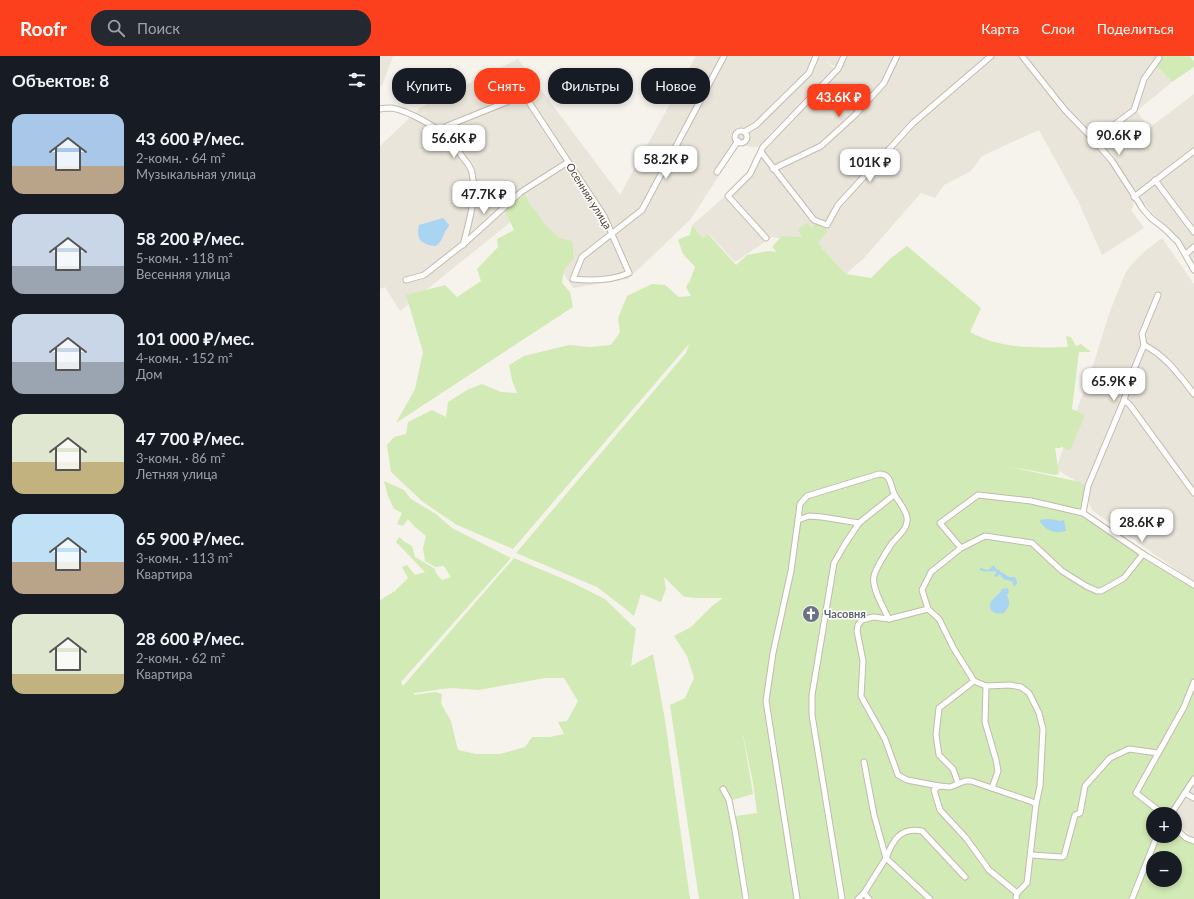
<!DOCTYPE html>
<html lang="ru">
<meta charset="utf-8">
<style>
body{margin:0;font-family:Lato,sans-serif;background:#242831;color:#f1f3f6;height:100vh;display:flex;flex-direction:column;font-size:15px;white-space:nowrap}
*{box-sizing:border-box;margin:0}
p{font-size:13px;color:#9ea1a6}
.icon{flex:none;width:22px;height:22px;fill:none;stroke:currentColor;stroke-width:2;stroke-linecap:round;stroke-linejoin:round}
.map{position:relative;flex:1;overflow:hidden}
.side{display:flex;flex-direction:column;background:#171b24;width:380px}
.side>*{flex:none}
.top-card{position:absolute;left:12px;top:12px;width:380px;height:36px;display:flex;gap:8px}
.buttons{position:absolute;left:766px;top:751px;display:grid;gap:8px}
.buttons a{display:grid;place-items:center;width:36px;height:36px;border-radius:50%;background:#171b24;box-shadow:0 2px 6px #0003;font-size:20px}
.price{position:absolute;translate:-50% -34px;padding:0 9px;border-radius:8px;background:#fff;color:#222;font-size:13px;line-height:26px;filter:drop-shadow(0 1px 2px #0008)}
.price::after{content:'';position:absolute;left:50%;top:24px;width:12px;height:9px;margin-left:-6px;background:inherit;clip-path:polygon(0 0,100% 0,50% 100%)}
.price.on{background:#fc3f1d;color:#fff}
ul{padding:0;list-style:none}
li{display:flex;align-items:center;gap:12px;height:100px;padding:0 12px}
li span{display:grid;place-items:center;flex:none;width:112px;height:80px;border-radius:12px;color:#555}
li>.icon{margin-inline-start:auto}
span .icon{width:48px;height:48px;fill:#fffc;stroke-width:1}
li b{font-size:17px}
h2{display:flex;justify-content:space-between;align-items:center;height:48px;padding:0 12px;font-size:17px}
.tag{padding:0 14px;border-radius:16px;background:#171b24;box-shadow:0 2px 6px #0003;font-size:14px;line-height:36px}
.tag.on{background:#fc3f1d;color:#fff}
header{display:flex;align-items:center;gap:24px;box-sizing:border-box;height:56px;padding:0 20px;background:#fc3f1d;color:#fff}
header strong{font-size:19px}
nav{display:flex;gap:22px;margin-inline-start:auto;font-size:14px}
.search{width:280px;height:36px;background:#242831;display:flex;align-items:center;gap:10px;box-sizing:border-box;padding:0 14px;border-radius:16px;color:#9ea1a6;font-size:15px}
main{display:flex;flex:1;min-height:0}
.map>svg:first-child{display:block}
.residential{fill:#eae5da;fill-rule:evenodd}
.green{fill:#d2eab5;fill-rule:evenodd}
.water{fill:#a9d4f2}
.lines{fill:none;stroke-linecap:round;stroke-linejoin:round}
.minor-casing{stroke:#c2bbae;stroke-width:7}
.minor{stroke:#fff;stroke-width:5}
.labels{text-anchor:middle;stroke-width:3;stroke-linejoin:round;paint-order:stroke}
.street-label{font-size:11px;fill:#4b4439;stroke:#fff}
.worship-label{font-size:11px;font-weight:bold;fill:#5b616d;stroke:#fff;text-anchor:start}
</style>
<header>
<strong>Roofr</strong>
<div class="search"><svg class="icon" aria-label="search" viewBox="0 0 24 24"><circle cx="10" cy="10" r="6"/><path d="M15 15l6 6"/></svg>Поиск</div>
<nav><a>Карта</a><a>Слои</a><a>Поделиться</a></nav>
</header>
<main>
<section class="side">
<h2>Объектов: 8<svg class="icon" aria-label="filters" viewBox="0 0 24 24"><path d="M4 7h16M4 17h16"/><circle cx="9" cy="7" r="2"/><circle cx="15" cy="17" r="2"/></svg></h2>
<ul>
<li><span style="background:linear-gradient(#a9c7e8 65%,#b9a48a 0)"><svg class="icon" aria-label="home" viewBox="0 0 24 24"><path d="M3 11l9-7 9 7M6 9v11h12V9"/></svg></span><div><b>43 600 ₽/мес.</b><p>2-комн. · 64 m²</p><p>Музыкальная улица</p></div></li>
<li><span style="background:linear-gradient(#c9d6e8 65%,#9aa5b1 0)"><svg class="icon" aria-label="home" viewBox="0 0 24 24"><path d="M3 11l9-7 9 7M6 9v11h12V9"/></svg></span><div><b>58 200 ₽/мес.</b><p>5-комн. · 118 m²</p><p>Весенняя улица</p></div></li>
<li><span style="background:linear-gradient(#c9d6e8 60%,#9aa5b1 0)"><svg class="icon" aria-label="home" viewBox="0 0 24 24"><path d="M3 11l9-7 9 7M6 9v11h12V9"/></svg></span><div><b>101 000 ₽/мес.</b><p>4-комн. · 152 m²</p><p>Дом</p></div></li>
<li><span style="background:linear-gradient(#dfe7d0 60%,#c2b280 0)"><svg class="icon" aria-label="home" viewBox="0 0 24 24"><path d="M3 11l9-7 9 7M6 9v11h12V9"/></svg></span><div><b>47 700 ₽/мес.</b><p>3-комн. · 86 m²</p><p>Летняя улица</p></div></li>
<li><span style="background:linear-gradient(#bfe0f5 60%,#b9a48a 0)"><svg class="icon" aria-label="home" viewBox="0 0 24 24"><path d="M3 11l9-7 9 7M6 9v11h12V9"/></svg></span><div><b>65 900 ₽/мес.</b><p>3-комн. · 113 m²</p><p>Квартира</p></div></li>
<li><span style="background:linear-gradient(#dfe7d0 75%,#c2b280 0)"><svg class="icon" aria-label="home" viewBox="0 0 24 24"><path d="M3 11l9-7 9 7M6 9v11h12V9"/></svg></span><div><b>28 600 ₽/мес.</b><p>2-комн. · 62 m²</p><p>Квартира</p></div></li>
</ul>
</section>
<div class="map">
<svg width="814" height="843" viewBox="0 0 814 843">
<rect width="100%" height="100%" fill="#f6f3ec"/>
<g class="residential">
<polygon points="0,0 13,0 2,30 0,29"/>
<path d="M 316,0 L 782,0 L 777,11 L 792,26 L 757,55 L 769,72 L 814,38 L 814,207 L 806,195 L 754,136 L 753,151 L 751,154 L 764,172 L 722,199 L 698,145 L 659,74 L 602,100 L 591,115 L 564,129 L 555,142 L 541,137 L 484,202 L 466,218 L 442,192 L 433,187 L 392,181 L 355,206 L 329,178 L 323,182 L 312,169 L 350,136 L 368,117 L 385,95 L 426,51 L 457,12 L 445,5 L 454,12 L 386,82 L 381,92 L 359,89 L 310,164 L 248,223 L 193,232 L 143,156 L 20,255 L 5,231 L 0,233 L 0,90 L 41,51 L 138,3 L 240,139 ZM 752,52 L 757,56 L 717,84 L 703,76 L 708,69 L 714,81 Z"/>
<polygon points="782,182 814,228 814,526 713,455 709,447 706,431 676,413 714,306 730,255 745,218 751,209 765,195"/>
<polygon points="814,729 814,783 795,766 794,758"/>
</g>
<g class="green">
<polygon points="782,0 809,0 814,5 814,11 792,26 777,11"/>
<polygon points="145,138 149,147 156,155 163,166 179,182 192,185 194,202 184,214 182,227 190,236 193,251 16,367 35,333 43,296 26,239 65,229 77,241 101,225 97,213 118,191 117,183 134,174 125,155"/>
<path d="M 427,167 L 433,173 L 434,168 L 443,170 L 447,176 L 438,186 L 442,192 L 466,218 L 491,222 L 511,202 L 527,190 L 601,252 L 590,276 C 620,293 654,292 688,291 L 686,280 L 691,281 L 696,290 L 701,288 L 711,296 L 699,296 L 692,353 L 705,359 L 690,395 L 682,391 L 680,392 L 675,392 L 679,418 L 675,419 L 626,410 L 700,426 L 706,431 L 700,454 L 762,494 L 814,530 L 814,721 L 791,754 L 784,758 L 773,758 L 773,780 L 775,780 L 750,843 L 370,843 L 355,760 L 377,757 L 373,727 L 362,674 L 373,738 L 346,746 L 364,838 L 361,843 L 319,843 L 290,649 L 305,642 L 314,622 L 307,600 L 294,580 L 311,571 L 332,550 L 343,542 L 317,542 L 304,541 L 284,521 L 286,533 L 281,546 L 261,538 L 254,560 L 243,551 L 217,531 L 136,497 L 306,297 L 309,288 L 133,493 L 77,469 L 43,446 L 11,416 L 7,389 L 14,381 L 26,378 L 28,366 L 52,354 L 66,361 L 68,346 L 87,334 L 102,328 L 121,336 L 137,337 L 132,324 L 129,309 L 144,300 L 189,289 L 210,291 L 231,289 L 240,276 L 238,262 L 247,240 L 272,228 L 285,229 L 299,241 L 311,240 L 306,231 L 310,224 L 315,211 L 303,198 L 298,184 L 304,181 L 310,179 L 312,169 L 323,182 L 328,178 L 356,209 L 367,199 L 388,195 L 397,196 L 392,191 L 402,180 L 422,181 L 418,173 Z"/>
<path d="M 4,425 L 24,434 L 31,443 L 56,458 L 72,472 L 131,502 L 21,626 L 23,630 L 134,502 L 193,527 L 225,543 L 256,573 L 251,610 L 273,598 L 285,664 L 310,843 L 0,843 L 0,544 L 15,535 L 28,522 L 22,511 L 27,509 L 35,519 L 45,516 L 16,486 L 19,481 L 25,486 L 32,490 L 35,501 L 55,513 L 56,517 L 62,524 L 71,521 L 64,510 L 55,511 L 45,505 L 43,492 L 46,480 L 35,471 L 28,463 L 23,470 L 17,468 L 22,457 L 14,453 L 8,440 ZM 165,622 L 184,622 L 198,645 L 187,665 L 178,666 L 184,678 L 170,681 L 152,681 L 145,691 L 120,698 L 96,698 L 78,694 L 71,665 L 61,647 L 62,638 L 55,636 L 34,639 L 34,637 L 70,632 L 99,634 Z"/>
<path d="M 795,769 L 811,782 L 814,783 L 814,843 L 754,843 L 780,780 L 795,780 ZM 773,802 L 795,802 L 795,824 L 773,824 Z"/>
</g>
<g class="water">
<path d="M 63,162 L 69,169 C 68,173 65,174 64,178 C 61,184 62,185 56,190 C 43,189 35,184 39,169 Z"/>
<path d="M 666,463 L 670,463 L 681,465 L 684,464 L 686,475 C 675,478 667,475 660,466 L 660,464 Z"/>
<path d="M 613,510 L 615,510 L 615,512 L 629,521 L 633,521 L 636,522 L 637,528 L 635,530 L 633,529 L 632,525 C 627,525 622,523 620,518 L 616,521 L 614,520 L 617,516 C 611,514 606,517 600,514 L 600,512 L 608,514 Z"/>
<path d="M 628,532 L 629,536 L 627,539 C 631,547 629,551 624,557 C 619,558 614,558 611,554 C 606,545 620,539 622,533 Z"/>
</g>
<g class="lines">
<g class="minor-casing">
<g id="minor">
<polyline points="642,0 685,54 714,84 732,105 763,153 771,162 785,173 798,186 814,214"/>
<path d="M 139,17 L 139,31 L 224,160 L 249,217 C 231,225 212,225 193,223 L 202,201 L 262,154 L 344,0"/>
<path d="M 0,53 C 4,52 8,52 12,52 C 29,55 59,72 70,84 C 74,89 78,94 81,99 C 85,105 91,110 92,117 C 97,141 89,166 83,189"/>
<polyline points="60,75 67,70 144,39"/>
<circle cx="361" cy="81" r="6"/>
<polyline points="364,76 376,69 429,17 436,0"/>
<polyline points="714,84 754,54 764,23 779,2"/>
<polyline points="381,96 434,164 447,169 458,149 533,67 611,0"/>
<polyline points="393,113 441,90 474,60 504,27 517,0"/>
<polyline points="337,116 358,85"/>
<polyline points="775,124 814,176"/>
<polyline points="754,141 814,95"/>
<polyline points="386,182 348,140 370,118 383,91 458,13 464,0"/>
<polyline points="806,198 814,191"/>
<polyline points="26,224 44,219 86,186 141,136 188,106"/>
<path d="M 764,289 C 786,300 799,319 814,338"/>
<polyline points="744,344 750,349 814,437"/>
<polyline points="703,457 708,430 744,344 752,318 764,289 762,278 778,239"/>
<path d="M 418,464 L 420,448 L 427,440 L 499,418 C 510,418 510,426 513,435 C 516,444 526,452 527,462 C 529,473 515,482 510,490 C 506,496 495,514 494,520 C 491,531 504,553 509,563"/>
<polyline points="581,492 560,467 598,439 651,445 703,457 763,498 814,529"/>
<polyline points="548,553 509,563 493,561 482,564 478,569 477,575 483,605 481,640 505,683 518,719 527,724 559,730 554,734 560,754 586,782 609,814 637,837 636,843"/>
<polyline points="606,630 605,666 616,704 618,715 612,732"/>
<polyline points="578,727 573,713 559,699 556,679 559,652 594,625"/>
<polyline points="559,730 570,731 585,725 591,725 650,745 656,748"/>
<polyline points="343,733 349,744 355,774 366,843"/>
<polyline points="805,737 814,742"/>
<polyline points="783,758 756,737 804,651 814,626"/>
<polyline points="791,758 814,723"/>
<polyline points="795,772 806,782 814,785"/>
<polyline points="651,799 682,801 684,800 695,759 700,757 705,730 730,702 749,693 778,697"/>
<polyline points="484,837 489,843"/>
<polyline points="637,837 647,827 656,748 660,730 663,673 659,657 649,637 641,631 630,629 606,630 594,625 574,593 559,563 548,553 542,534 551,516 581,492 605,480 652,487 682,515 706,530 717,535 721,535 744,522 763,498"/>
<polyline points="417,843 386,645 393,597 411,515 418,464 429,460 442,461 479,467"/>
<polyline points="462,843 432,659 432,639 454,507 465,488 479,467 514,439"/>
<polyline points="478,843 484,837 506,802 494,759 484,706"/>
<path d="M 550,843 L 506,802 C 513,784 520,771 542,775 L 585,821"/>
<polyline points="752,843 777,780"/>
</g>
</g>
<use href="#minor" class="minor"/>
</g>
<defs>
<g id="church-disc" transform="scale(0.9)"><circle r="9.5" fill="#6b7280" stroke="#fff"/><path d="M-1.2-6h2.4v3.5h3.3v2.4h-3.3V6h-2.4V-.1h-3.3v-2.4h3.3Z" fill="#fff"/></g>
</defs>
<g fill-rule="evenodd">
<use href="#church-disc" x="431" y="558"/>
</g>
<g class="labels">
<g class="street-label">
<text transform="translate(209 140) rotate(58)" y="4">Осенняя улица</text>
</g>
<g class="worship-label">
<text x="444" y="562">Часовня</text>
</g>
</g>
</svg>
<div class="buttons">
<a>+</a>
<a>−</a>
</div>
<b class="price on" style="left:459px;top:62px">43.6K ₽</b>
<b class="price" style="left:739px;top:100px">90.6K ₽</b>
<b class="price" style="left:74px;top:103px">56.6K ₽</b>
<b class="price" style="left:286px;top:124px">58.2K ₽</b>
<b class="price" style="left:490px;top:127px">101K ₽</b>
<b class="price" style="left:104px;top:159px">47.7K ₽</b>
<b class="price" style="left:734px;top:346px">65.9K ₽</b>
<b class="price" style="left:762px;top:487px">28.6K ₽</b>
<div class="top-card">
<a class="tag">Купить</a>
<a class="tag on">Снять</a>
<a class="tag">Фильтры</a>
<a class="tag">Новое</a>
</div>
</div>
</main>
